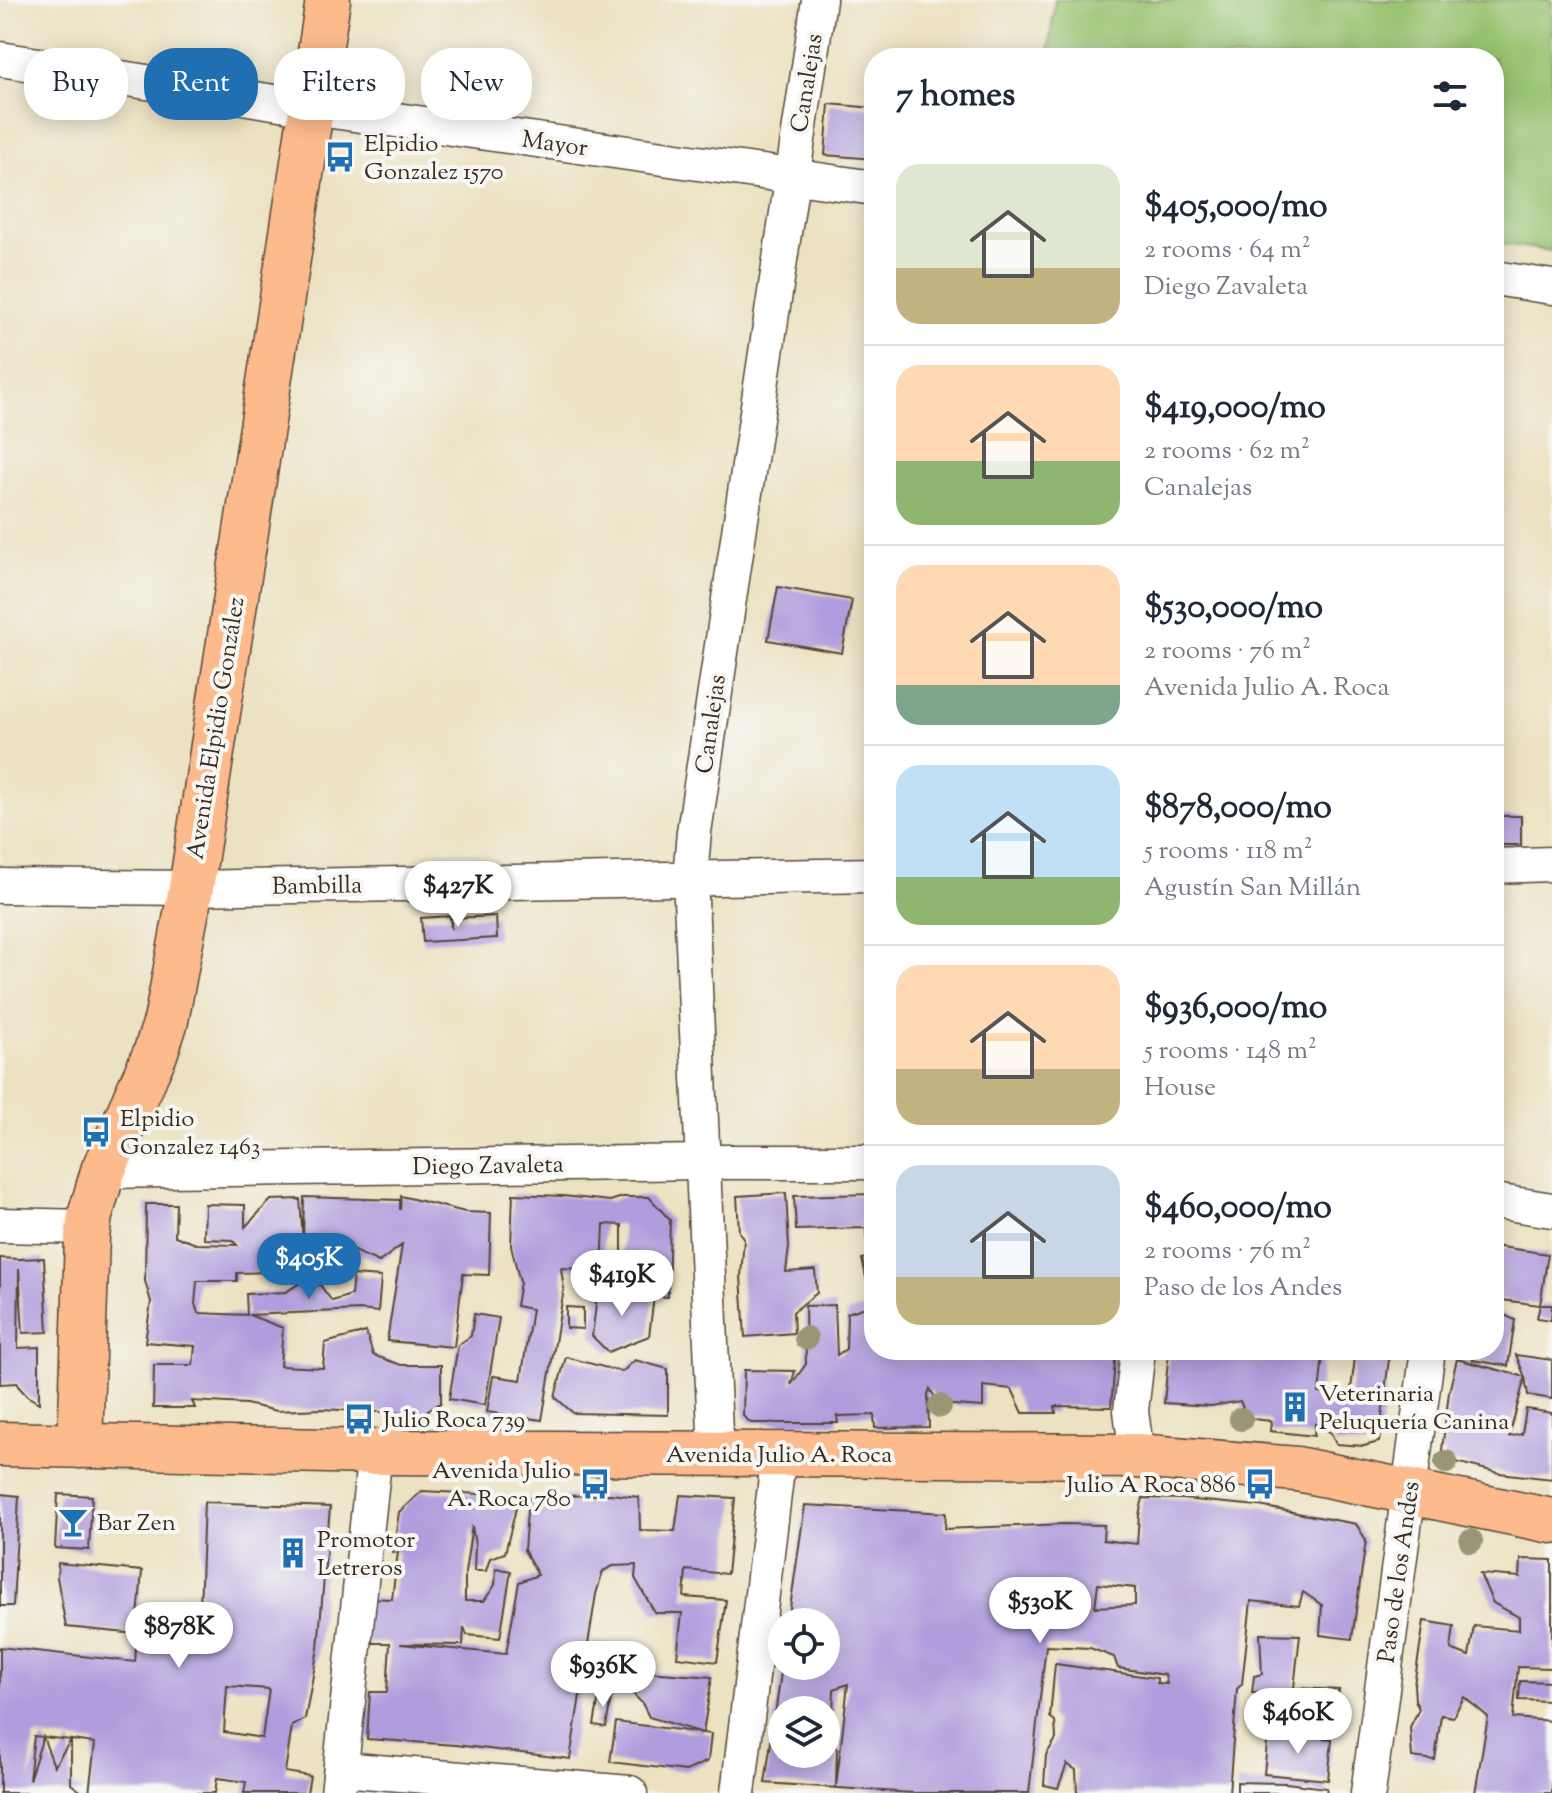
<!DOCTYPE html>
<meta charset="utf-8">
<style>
body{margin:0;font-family:"Sorts Mill Goudy",serif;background:#f2f2f3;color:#1f2937;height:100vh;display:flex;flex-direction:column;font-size:30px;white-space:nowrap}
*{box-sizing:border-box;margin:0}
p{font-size:26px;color:#747a83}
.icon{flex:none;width:44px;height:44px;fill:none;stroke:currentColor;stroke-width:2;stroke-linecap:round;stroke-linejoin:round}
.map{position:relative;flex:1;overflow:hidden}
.drawer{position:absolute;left:864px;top:48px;width:640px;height:1312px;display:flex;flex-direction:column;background:#fff;border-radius:32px;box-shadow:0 4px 20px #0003}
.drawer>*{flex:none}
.hud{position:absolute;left:24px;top:48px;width:720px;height:72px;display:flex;gap:16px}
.controls{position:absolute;left:768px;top:1608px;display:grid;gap:16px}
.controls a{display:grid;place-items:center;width:72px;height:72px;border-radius:50%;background:#fff;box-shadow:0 4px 20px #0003;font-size:40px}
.price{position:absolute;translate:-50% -68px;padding:0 18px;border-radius:28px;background:#fff;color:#222;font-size:26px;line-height:52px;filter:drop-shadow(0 2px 4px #0008)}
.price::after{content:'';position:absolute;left:50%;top:48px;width:24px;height:18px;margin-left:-12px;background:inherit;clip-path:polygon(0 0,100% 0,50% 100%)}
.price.on{background:#1f6fb2;color:#fff}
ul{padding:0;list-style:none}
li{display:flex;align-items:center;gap:24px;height:200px;padding:0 32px}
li+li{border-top:2px solid #e0e1e3}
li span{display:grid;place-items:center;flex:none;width:224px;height:160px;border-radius:24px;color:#555}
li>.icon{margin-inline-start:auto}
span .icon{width:96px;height:96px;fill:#fffc;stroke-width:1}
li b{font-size:34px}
h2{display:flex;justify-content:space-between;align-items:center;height:96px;padding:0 32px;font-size:34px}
.chip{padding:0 28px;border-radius:32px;background:#fff;box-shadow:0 4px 20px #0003;font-size:28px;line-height:72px}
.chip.on{background:#1f6fb2;color:#fff}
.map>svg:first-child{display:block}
.green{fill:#97c370;stroke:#697647;stroke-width:2}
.building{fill:#b09ddd;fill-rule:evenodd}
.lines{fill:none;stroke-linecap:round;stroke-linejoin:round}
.minor-casing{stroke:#564536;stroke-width:37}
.major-casing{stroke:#564536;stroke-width:47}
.minor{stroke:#fff;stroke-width:34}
.major{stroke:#fcba8d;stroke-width:44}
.tree{fill:#9a9675}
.labels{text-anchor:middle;stroke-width:8;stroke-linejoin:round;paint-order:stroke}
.street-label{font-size:24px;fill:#3b2a1e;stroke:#f6f6f2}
.poi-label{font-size:24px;fill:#3b2a1e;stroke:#f6f6f2;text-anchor:start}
</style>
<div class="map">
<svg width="1552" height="1793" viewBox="0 0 1552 1793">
<rect width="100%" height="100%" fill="#f6f6f2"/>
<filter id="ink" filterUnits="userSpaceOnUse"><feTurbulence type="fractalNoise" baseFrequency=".0125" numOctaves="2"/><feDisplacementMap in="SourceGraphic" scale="16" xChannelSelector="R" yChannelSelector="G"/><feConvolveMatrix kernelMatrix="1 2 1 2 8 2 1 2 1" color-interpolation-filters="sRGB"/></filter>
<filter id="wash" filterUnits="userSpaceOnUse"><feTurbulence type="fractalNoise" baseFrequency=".006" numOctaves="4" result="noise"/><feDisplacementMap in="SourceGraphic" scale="32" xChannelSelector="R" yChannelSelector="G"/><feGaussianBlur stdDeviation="1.8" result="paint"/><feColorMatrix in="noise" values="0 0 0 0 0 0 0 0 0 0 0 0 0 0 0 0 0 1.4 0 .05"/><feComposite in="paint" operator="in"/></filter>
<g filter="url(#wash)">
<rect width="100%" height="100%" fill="#ece1c0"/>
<polygon class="green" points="1055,0 1552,0 1552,251 1494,243 1494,58 1048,58"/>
<g id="blocks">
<g class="building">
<polygon points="829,104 874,108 874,159 825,155"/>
<polygon points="778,587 852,600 842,653 768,640"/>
<rect x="1494" y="816" width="27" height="29"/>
<polygon points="450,916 451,929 451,918 496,916 497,938 423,942 421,918"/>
<polygon points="786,1193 789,1247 786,1272 815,1270 817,1293 793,1312 794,1333 745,1337 741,1276 744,1239 739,1232 737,1196"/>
<polygon points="513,1194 563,1196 610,1201 623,1197 649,1197 670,1220 668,1297 654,1296 637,1268 622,1252 622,1225 604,1224 602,1270 561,1268 564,1289 542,1420 487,1412 493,1376 521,1380 532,1309 516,1306 520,1282 511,1246"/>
<polygon points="874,1194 874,1237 866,1237 866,1228 796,1230 794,1196"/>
<polygon points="401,1196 465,1212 491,1213 489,1275 463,1274 454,1347 387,1341 402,1245 379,1262 352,1250 302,1271 237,1273 237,1281 197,1281 195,1304 198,1313 247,1315 246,1294 286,1292 306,1279 320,1285 332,1301 351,1295 353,1275 381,1277 378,1312 360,1310 249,1315 283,1328 280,1366 323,1368 325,1343 366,1332 373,1355 401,1365 441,1365 441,1403 421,1414 321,1409 277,1411 246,1404 192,1401 195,1408 153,1408 154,1365 193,1365 195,1346 145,1342 151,1302 145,1281 146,1204 176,1204 175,1236 196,1244 237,1245 232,1240 204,1239 205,1204 245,1205 245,1227 271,1200 300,1199 303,1242 304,1197 400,1200 400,1210"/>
<polygon points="1494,1246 1548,1254 1540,1305 1552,1305 1551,1320 1537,1318 1540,1305 1494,1299"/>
<polygon points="874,1256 874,1293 869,1291 862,1259"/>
<polygon points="0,1258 19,1259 44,1258 48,1332 23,1333 19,1269 18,1348 39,1347 39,1403 27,1396 18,1386 18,1383 0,1384"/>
<polygon points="598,1289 654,1296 649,1336 608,1352 592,1336"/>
<polygon points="835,1305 837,1355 846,1349 847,1313 872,1305 874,1305 874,1350 1116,1350 1111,1407 1055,1406 1056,1413 1023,1413 1012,1389 983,1386 983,1407 939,1404 930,1389 928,1394 929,1427 875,1428 874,1415 837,1416 838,1423 751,1423 743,1416 744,1370 795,1371 791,1385 806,1364 805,1306"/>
<polygon points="566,1307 583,1308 583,1329 566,1328"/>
<polygon points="1494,1310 1515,1320 1508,1366 1473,1360 1470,1350 1494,1350"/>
<polygon points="474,1314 499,1318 485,1405 449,1399 458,1345 471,1336"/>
<polygon points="1169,1350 1281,1350 1323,1355 1319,1393 1350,1397 1356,1350 1390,1350 1379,1442 1364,1446 1336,1444 1331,1433 1315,1424 1314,1436 1270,1431 1271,1421 1253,1419 1246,1414 1240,1401 1211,1406 1164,1403"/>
<polygon points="1516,1355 1552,1360 1552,1399 1528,1395 1525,1377"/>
<polygon points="566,1357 622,1372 635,1360 668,1369 668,1415 573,1413 555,1397"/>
<polygon points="1457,1359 1525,1377 1509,1437 1522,1434 1526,1409 1552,1413 1552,1479 1499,1473 1448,1460 1442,1450 1449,1392"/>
<polygon points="422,1491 519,1496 505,1553 490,1558 486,1571 474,1571 475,1545 472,1526 465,1572 465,1601 484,1601 495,1585 496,1568 511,1571 500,1638 467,1635 464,1627 463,1645 400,1644 506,1654 519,1582 538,1575 524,1550 528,1498 610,1494 639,1497 640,1530 675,1531 680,1495 735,1498 727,1574 686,1570 684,1597 726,1600 717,1662 677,1657 682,1613 655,1613 635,1578 636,1565 613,1566 603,1571 596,1594 570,1759 456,1745 367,1739 370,1692 387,1692 390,1643 364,1643 365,1598 392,1599 398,1552 393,1553 399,1512"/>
<polygon points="0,1494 19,1496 13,1606 0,1606"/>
<polygon points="58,1494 92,1496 89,1550 55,1548"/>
<path d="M 1143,1498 L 1182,1499 L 1259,1506 L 1356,1524 L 1366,1540 L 1352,1639 L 1320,1635 L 1322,1605 L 1303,1592 L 1299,1606 L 1251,1601 L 1242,1684 L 1237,1689 L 1229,1793 L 1077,1793 L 1076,1770 L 1067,1764 L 1058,1788 L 1044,1785 L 1046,1755 L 1056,1739 L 1055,1721 L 1050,1717 L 1055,1664 L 1157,1678 L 1157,1683 L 1167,1684 L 1165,1675 L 1118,1668 L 1114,1657 L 1090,1648 L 1046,1646 L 1029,1793 L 913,1793 L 765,1783 L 782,1666 L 826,1666 L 826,1622 L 788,1622 L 805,1505 L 946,1513 L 945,1529 L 1064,1524 L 1104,1525 L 1103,1540 L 1137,1544 L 1139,1515 ZM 1098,1584 L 1135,1588 L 1135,1605 L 1095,1607 ZM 848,1684 L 836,1787 L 837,1749 L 832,1742 L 834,1689 ZM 782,1710 L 826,1710 L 826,1754 L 782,1754 Z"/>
<path d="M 204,1502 L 330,1507 L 318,1648 L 305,1719 L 292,1726 L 285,1772 L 310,1776 L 307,1793 L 244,1793 L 246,1782 L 217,1778 L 215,1793 L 89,1793 L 95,1743 L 71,1740 L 71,1784 L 83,1793 L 0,1793 L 0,1647 L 135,1662 L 137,1634 L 66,1627 L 57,1577 L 58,1563 L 142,1571 L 137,1630 L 199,1636 ZM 227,1686 L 269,1689 L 262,1738 L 224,1732 ZM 34,1736 L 43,1737 L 71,1740 L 54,1766 L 43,1737 L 29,1780 Z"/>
<polygon points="1521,1559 1552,1560 1552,1668 1518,1667 1513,1718 1552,1721 1552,1793 1475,1793 1488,1717 1464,1697 1453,1717 1441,1715 1435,1760 1412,1757 1410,1727 1419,1709 1415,1700 1414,1685 1424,1621 1454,1626 1451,1649 1469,1656 1474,1626 1519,1630 1519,1617 1493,1603 1480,1574 1520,1577"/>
<polygon points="1260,1634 1300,1635 1294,1688 1339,1690 1334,1723 1277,1716 1274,1693 1252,1693 1254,1676 1262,1674"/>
<polygon points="597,1643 632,1646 631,1658 596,1655"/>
<polygon points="634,1671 712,1677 703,1733 711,1734 708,1761 686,1771 610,1762 616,1722 703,1733 649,1717 642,1703 619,1680"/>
<polygon points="1520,1681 1552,1682 1552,1701 1519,1700"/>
<polygon points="600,1691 612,1692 606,1727 594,1725"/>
<polygon points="1268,1733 1332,1739 1328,1780 1264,1774"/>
<polygon points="1237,1782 1286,1783 1327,1788 1326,1793 1237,1793"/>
</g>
</g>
</g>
<g filter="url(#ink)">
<use href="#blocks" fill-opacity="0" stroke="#564536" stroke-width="2"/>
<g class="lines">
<g class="minor-casing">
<g id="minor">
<polyline points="0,59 312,108 874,188"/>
<polyline points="1494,278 1552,287"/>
<polyline points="1494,866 1552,864"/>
<polyline points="0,886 191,888 874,875"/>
<polyline points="103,1171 703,1162 874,1162"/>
<polyline points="1494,1201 1552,1210"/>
<polyline points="0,1225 88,1227"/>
<polyline points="716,1454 690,877 694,832 819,0"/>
<polyline points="1137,1456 1131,1411 1138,1350"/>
<polyline points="341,1769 630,1793"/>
<polyline points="338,1793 375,1452"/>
<polyline points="738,1793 779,1453"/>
<polyline points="1368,1793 1428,1350"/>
</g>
</g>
<g class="major-casing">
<g id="major">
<polyline points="0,1444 375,1452 1137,1456 1297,1469 1552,1521"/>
<polyline points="80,1446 87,1237 90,1216 103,1171 155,1054 166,1021 191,888 328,0"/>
</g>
</g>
<use href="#minor" class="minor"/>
<use href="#major" class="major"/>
</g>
<g class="tree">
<circle cx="806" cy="1338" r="12"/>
<circle cx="940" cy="1406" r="12"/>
<circle cx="1241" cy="1419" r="12"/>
<circle cx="1446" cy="1462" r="12"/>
<circle cx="1471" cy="1541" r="12"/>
</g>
</g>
<defs>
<g id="bus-bare" transform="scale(2.4)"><path d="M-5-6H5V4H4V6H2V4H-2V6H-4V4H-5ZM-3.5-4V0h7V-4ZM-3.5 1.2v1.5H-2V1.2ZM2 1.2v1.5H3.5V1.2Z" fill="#1f6fb2" stroke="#f6f6f2" stroke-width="2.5" paint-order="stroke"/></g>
<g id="building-bare" transform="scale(2.4)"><path d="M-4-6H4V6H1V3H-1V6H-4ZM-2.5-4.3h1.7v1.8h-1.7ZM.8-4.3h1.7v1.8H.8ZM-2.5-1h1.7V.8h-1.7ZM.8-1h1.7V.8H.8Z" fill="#1f6fb2" stroke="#f6f6f2" stroke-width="2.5" paint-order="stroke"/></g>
<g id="bar-bare" transform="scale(2.4)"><path d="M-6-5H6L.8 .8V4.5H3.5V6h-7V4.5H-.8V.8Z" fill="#1f6fb2" stroke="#f6f6f2" stroke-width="2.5" paint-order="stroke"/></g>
</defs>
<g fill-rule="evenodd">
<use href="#bus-bare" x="340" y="157"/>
<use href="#bus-bare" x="96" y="1132"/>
<use href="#building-bare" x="1295" y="1407"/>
<use href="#bus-bare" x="359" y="1419"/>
<use href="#bus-bare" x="595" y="1484"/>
<use href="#bus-bare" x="1260" y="1484"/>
<use href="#bar-bare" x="73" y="1522"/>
<use href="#building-bare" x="293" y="1553"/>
</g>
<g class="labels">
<g class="street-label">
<text transform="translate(806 83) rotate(-81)" y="8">Canalejas</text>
<text transform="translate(555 143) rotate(8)" y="8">Mayor</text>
<text transform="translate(710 724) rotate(-82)" y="8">Canalejas</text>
<text transform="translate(215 728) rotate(-81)" y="8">Avenida Elpidio González</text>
<text transform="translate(317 885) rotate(-1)" y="8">Bambilla</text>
<text transform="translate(488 1165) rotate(-1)" y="8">Diego Zavaleta</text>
<text x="779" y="1462">Avenida Julio A. Roca</text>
<text transform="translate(1398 1572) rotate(-82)" y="8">Paso de los Andes</text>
</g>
<g class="poi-label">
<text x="364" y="151">Elpidio<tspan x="364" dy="28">Gonzalez 1570</tspan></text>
<text x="120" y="1126">Elpidio<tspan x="120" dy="28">Gonzalez 1463</tspan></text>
<text x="1319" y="1401">Veterinaria<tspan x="1319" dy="28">Peluquería Canina</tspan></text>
<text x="383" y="1427">Julio Roca 739</text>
<text x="571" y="1478" text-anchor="end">Avenida Julio<tspan x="571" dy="28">A. Roca 780</tspan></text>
<text x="1236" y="1492" text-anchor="end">Julio A Roca 886</text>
<text x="97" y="1530">Bar Zen</text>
<text x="317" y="1547">Promotor<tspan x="317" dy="28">Letreros</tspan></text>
</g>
</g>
</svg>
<div class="controls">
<a><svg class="icon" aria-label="locate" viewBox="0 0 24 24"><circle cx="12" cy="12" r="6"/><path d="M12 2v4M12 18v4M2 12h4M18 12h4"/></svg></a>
<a><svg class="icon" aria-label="layers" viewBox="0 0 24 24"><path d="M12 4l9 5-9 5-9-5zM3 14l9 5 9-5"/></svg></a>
</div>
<b class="price" style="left:458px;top:929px">$427K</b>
<b class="price on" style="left:309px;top:1301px">$405K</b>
<b class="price" style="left:622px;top:1318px">$419K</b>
<b class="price" style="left:1040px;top:1645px">$530K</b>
<b class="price" style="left:179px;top:1670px">$878K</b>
<b class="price" style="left:603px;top:1709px">$936K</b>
<b class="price" style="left:1298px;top:1756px">$460K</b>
<div class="hud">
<a class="chip">Buy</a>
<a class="chip on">Rent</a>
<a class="chip">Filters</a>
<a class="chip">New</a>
</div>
<section class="drawer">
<h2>7 homes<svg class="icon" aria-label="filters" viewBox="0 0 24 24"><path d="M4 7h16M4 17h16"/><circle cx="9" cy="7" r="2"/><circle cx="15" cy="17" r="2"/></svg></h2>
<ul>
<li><span style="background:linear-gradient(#dfe7d0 65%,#c2b280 0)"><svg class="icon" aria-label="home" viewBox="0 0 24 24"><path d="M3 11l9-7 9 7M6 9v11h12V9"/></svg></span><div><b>$405,000/mo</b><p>2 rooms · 64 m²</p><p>Diego Zavaleta</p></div></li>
<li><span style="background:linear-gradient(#ffd9b3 60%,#8fb573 0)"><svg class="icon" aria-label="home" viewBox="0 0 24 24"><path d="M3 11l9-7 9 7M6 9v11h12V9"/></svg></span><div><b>$419,000/mo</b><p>2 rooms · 62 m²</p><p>Canalejas</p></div></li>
<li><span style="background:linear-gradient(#ffd9b3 75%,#7fa58c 0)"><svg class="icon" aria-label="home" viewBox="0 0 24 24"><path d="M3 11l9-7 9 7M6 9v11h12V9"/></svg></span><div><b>$530,000/mo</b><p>2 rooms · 76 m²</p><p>Avenida Julio A. Roca</p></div></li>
<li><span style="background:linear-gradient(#bfe0f5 70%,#8fb573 0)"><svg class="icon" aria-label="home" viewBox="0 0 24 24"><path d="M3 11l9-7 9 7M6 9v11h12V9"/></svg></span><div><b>$878,000/mo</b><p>5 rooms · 118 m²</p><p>Agustín San Millán</p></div></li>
<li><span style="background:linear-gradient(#ffd9b3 65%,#c2b280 0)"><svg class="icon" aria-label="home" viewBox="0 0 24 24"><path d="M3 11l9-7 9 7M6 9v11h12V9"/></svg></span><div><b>$936,000/mo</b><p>5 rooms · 148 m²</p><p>House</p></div></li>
<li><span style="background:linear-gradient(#c9d6e8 70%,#c2b280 0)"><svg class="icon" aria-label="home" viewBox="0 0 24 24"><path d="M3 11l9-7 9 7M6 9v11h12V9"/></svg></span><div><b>$460,000/mo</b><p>2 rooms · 76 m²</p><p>Paso de los Andes</p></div></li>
</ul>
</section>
</div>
